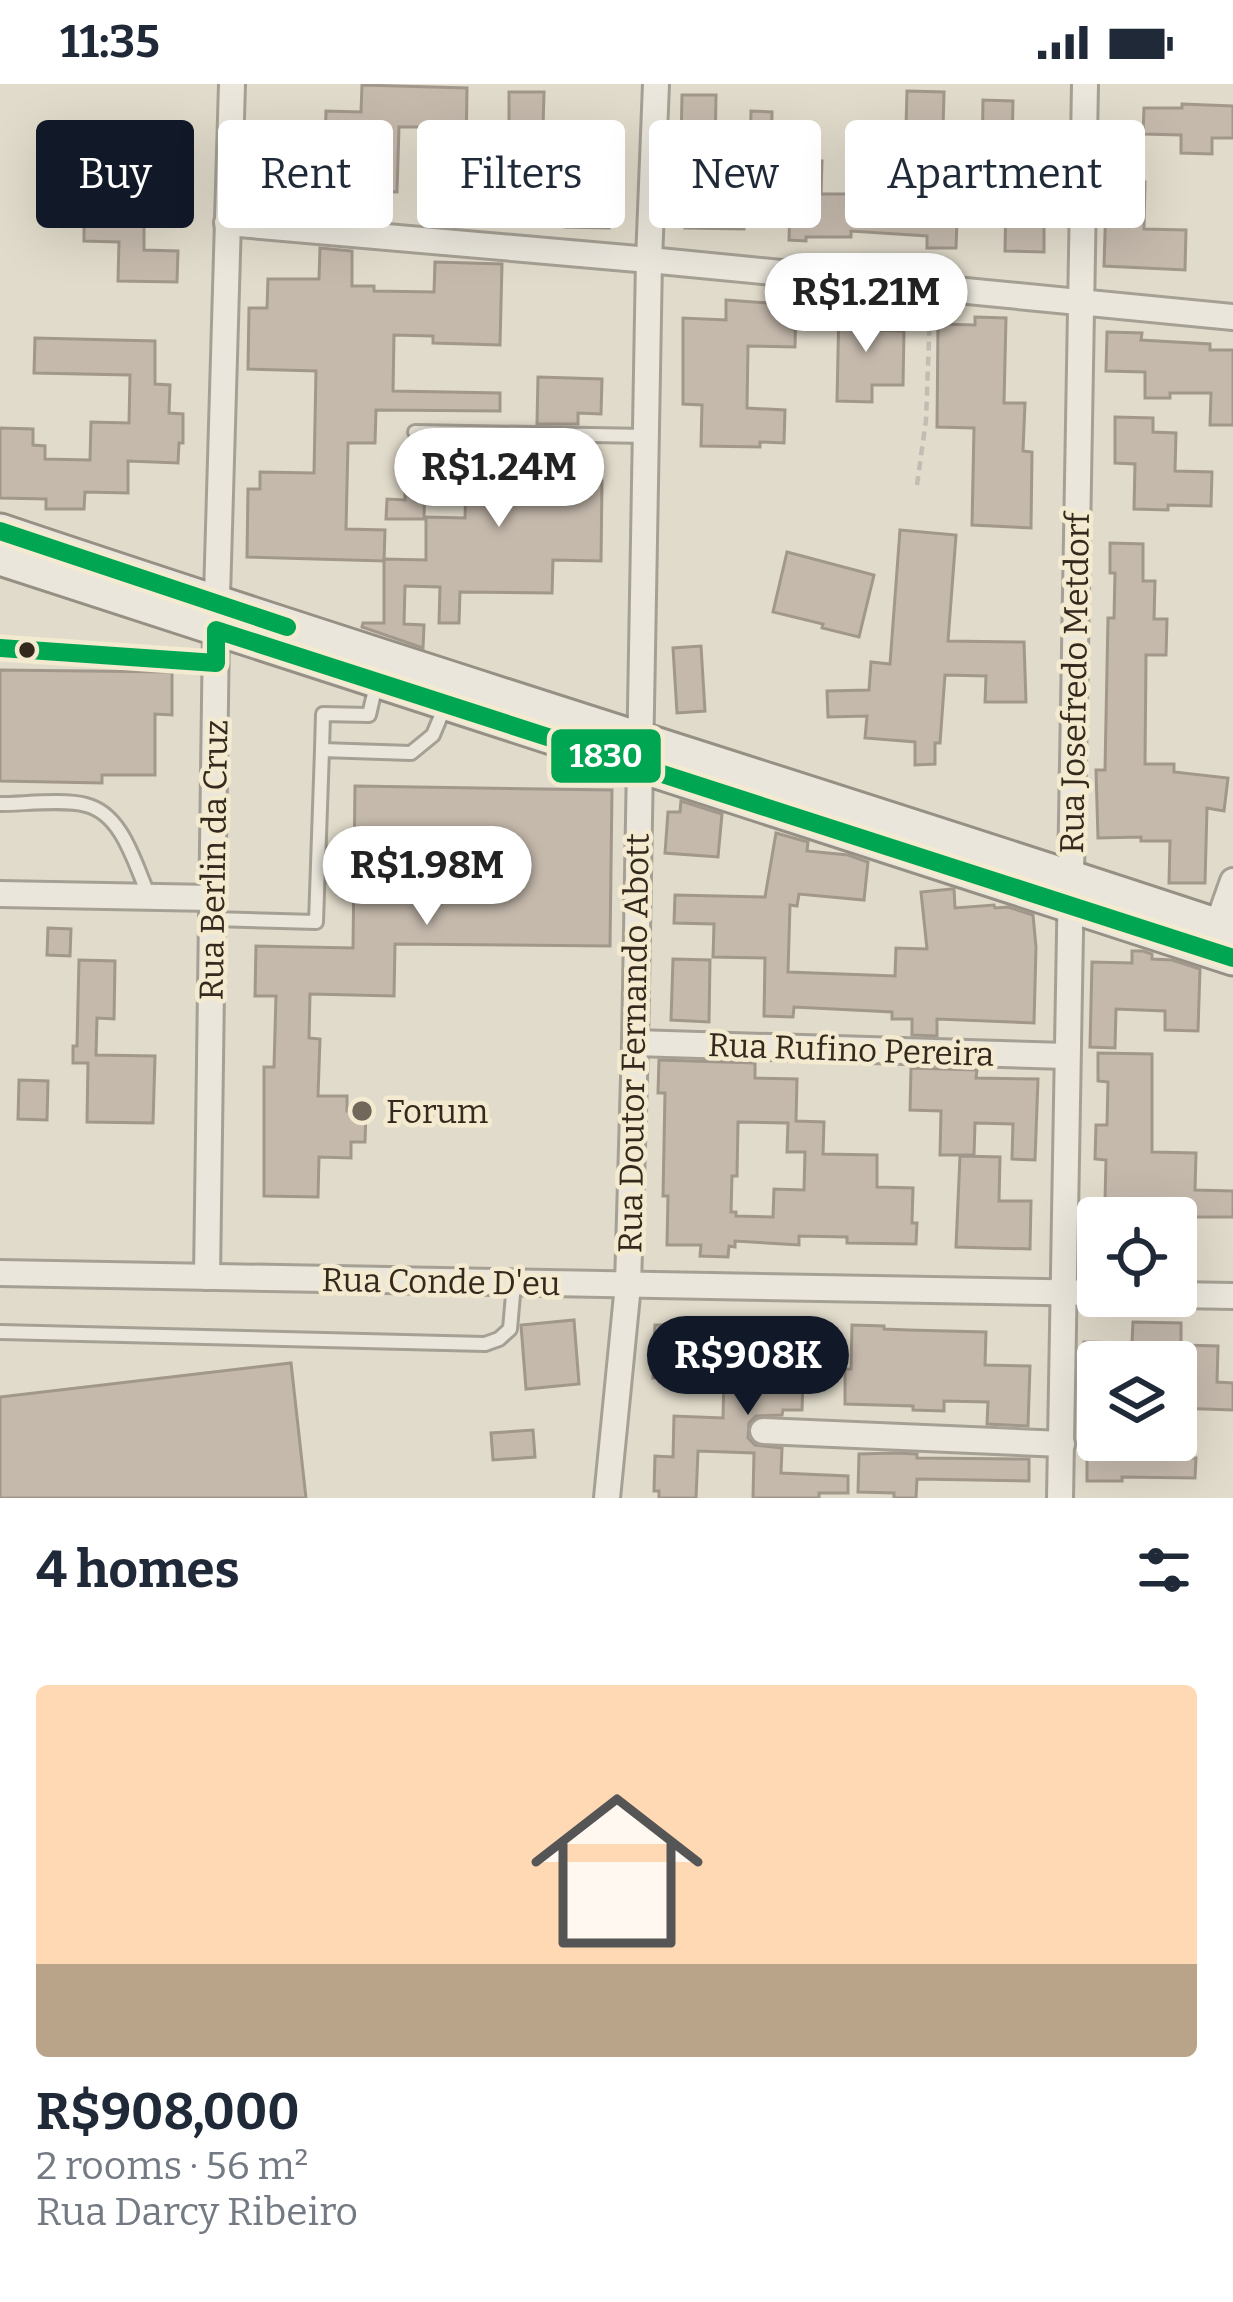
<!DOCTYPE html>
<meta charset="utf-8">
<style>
body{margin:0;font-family:Bitter,serif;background:#f6f6f7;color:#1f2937;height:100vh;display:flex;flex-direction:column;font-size:45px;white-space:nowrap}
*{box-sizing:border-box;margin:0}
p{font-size:39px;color:#747a83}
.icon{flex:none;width:66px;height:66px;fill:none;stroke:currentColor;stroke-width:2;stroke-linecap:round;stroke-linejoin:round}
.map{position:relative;height:1414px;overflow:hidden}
.sheet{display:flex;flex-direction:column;background:#fff;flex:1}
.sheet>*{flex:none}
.hud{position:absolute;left:36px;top:36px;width:1161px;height:108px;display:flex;gap:24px}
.controls{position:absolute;left:1077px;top:1113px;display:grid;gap:24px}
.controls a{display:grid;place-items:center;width:120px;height:120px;border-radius:12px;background:#fff;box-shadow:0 12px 48px #0002;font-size:60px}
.price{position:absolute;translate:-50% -102px;padding:0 27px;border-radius:42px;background:#fff;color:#222;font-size:39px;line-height:78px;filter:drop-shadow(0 3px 6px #0008)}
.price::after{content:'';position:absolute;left:50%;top:72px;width:36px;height:27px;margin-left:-18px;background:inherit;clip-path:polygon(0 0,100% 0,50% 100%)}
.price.selected{background:#111827;color:#fff}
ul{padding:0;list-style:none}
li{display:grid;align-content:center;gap:24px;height:636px;padding:0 36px}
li+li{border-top:3px solid #e0e1e3}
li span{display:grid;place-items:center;height:372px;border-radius:12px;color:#555}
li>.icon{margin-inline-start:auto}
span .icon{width:216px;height:216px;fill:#fffc;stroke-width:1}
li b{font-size:51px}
h2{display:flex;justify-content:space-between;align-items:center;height:144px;padding:0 36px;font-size:51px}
.pill{padding:0 42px;border-radius:12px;background:#fff;box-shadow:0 12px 48px #0002;font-size:42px;line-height:108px}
.pill.selected{background:#111827;color:#fff}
.status{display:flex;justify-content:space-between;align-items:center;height:84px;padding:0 60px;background:#fff;direction:ltr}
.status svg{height:33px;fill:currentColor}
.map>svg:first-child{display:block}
.building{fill:#c5b9ac;stroke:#a1978a;stroke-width:3;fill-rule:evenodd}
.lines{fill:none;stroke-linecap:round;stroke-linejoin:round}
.lane-casing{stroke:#a6a094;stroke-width:18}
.street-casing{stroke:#a6a094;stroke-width:30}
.secondary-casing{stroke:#969084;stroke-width:39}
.path{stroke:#c2bcb3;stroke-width:4.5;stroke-dasharray:9 6;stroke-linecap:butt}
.lane{stroke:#eae6dc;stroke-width:12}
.street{stroke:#eae6dc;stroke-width:24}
.secondary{stroke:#eae6dc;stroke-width:33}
.bus-1-casing{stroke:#f3ead0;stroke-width:27}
.bus-1{stroke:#00a651;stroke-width:18}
.bus-dot{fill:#34291d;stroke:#f3ead0;stroke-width:4.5}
.poi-dot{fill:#71675a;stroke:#f3ead0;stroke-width:4.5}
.labels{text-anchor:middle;stroke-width:9;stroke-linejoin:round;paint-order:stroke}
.street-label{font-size:33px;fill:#34291d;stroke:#f3ead0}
.poi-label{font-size:33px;fill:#34291d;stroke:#f3ead0;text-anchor:start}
.line-badge{stroke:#f3ead0;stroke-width:4.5}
.badge-label{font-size:33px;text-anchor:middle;font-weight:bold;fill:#fff}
</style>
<div class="status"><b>11:35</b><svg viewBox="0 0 49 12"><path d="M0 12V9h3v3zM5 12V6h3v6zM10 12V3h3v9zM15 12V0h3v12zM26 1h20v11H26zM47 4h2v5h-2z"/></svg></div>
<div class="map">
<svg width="1233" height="1414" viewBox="0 0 1233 1414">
<rect width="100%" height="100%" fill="#e1dbcb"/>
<g class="building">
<polygon points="362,1 467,4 466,71 496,72 495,102 485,102 484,122 460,122 461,81 432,81 433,43 399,43 397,108 324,106 326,27 361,28"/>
<polygon points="907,7 944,8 942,82 982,84 983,16 1013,17 1012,63 1004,63 1003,111 958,111 956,164 927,164 927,152 851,147 851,153 806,153 806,157 789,156 790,123 745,125 744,145 685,144 687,62 681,62 682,11 716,11 715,73 750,73 751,27 772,28 771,76 822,77 821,110 855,110 855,107 890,108 891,79 905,79"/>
<polygon points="509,8 544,8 543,44 509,44"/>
<polygon points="1182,20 1233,22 1233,54 1212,54 1212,70 1181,69 1181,51 1143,50 1144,24 1182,24"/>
<polygon points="569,73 609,74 609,144 565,143"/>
<polygon points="1117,98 1145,98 1144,145 1186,146 1185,186 1104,182 1106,118 1117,118"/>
<polygon points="1006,115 1029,116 1029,128 1044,128 1044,168 1005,167"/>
<polygon points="125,124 144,124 144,166 178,167 177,198 118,197 119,158 84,157 84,138 125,138"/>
<polygon points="320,164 352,167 352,202 374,202 374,207 434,208 435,178 502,180 500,261 433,259 433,252 394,251 393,307 500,309 500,327 376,326 375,359 348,359 346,445 385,446 384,477 247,473 248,405 260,405 260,388 314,389 316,287 248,285 249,224 267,224 268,195 319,195"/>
<polygon points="726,216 796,221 795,263 748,262 747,324 785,326 784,359 760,358 760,363 701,362 702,321 683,320 683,234 726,236"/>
<polygon points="839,222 873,223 872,246 904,247 903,301 872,301 872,318 837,317"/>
<polygon points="975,233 1006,234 1004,319 1025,319 1023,367 1032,368 1031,444 972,441 974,344 937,343 938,240 975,241"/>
<polygon points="1107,248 1142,249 1141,256 1210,260 1210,266 1233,266 1233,341 1210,341 1211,309 1170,309 1170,314 1145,314 1145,288 1106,287"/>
<polygon points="35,254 155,257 155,300 170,301 169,329 183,330 183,359 179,359 178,379 128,377 128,409 85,408 84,425 46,425 46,415 0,414 0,344 33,345 33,361 45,362 45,375 90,376 91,338 129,339 130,291 34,289"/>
<polygon points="538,293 602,295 601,330 578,329 578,340 537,340"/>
<polygon points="1115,333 1153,334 1153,348 1176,349 1175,387 1212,388 1211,422 1168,421 1168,426 1134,425 1135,380 1115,379"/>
<polygon points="481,361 586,363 585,397 602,397 601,477 553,476 552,509 460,508 459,539 439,539 440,503 405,502 404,540 424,541 423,564 362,543 363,539 384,539 384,475 426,476 426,433 465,434 466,399 425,397 426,368 480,369"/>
<polygon points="405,397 425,397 424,435 386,435 387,415 405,416"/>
<polygon points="900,446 956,451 948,557 1024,558 1026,618 985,618 986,592 945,591 940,659 935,659 935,680 915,681 915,658 865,654 867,632 828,633 827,607 869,606 871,578 890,580"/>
<polygon points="1110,459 1143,460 1143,497 1155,497 1154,535 1167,535 1166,571 1146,571 1145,680 1174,680 1174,688 1228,694 1224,727 1207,724 1205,799 1169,799 1170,757 1141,757 1141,753 1098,754 1096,686 1105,686 1108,534 1114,534 1115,489 1110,489"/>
<polygon points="787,468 874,491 859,553 822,544 823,540 773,528"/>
<polygon points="701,562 705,627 677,629 673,564"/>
<polygon points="0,586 172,588 172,631 155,630 155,691 102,691 102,699 0,697"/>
<polygon points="355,702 612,706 610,862 395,860 394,912 310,910 309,954 320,955 318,1012 347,1012 347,1027 366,1027 365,1058 351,1058 351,1074 319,1073 318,1113 264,1112 264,983 274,983 276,912 255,912 256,862 353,864"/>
<polygon points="681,717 722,730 718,773 665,769 668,728 680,728"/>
<polygon points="776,749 808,758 807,767 848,771 868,778 864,816 799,810 797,822 790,821 788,888 895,892 896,864 927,865 921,808 951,805 954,805 955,824 994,821 995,824 1008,823 1033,831 1036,863 1034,939 937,935 937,952 912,951 912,935 892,935 892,928 794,923 793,933 764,932 765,874 713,873 714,840 674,839 675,811 765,813"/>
<polygon points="48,844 71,845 70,872 47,871"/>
<polygon points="1132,867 1143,867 1152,870 1152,875 1172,876 1200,885 1198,947 1165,946 1165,927 1116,925 1115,964 1090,963 1092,878 1132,879"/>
<polygon points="673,875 710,876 709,938 671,936"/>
<polygon points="79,876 115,877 114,935 97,934 96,971 155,972 153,1039 87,1038 88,979 73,979 73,962 77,962"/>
<polygon points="1098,969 1152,970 1152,1068 1196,1069 1195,1106 1233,1107 1233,1133 1194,1133 1193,1174 1176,1174 1176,1134 1161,1134 1161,1117 1105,1116 1106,1076 1095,1075 1096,1041 1107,1041 1108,998 1098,997"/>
<path d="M 659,976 L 755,979 L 755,994 L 797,995 L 796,1037 L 824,1038 L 823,1070 L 877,1071 L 877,1103 L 913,1104 L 912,1139 L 917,1139 L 916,1160 L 847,1159 L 847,1153 L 799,1152 L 799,1161 L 735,1157 L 735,1163 L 729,1162 L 728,1173 L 700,1172 L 701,1161 L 667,1161 L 668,1112 L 663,1112 L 665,1009 L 658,1009 ZM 738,1038 L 788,1039 L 787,1068 L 805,1068 L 804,1106 L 774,1105 L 773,1133 L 736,1132 L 736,1128 L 731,1128 L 732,1092 L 737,1092 Z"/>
<polygon points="911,984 977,986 976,994 1038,995 1035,1076 1012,1075 1013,1040 975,1039 974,1071 940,1071 941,1027 910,1026"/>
<polygon points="19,996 48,997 47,1036 18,1035"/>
<polygon points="960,1072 1000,1073 999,1117 1031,1117 1030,1165 956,1163"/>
<polygon points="574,1236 579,1300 526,1305 521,1241"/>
<polygon points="1133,1238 1181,1239 1181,1261 1218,1262 1217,1298 1233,1299 1233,1326 1176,1324 1176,1278 1083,1278 1084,1258 1132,1259"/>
<polygon points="655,1241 684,1241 682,1294 653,1294"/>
<polygon points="852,1241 884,1242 884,1245 908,1246 986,1248 985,1281 1030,1282 1028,1342 987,1340 988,1318 944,1317 944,1327 913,1326 913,1322 845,1320 845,1285 851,1285"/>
<polygon points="765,1243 805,1244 802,1326 783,1326 782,1331 756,1332 749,1339 748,1354 755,1361 782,1364 781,1389 848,1392 848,1409 819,1409 819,1414 753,1414 754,1369 698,1367 696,1414 659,1414 659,1407 654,1407 655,1372 673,1373 674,1332 723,1334 725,1245 765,1246"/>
<polygon points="291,1279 306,1414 0,1414 0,1313"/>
<polygon points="533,1346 535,1373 493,1376 491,1349"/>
<polygon points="1087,1368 1160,1370 1160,1373 1196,1374 1195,1394 1122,1393 1122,1397 1087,1397"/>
<polygon points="895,1369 917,1370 917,1374 1029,1375 1029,1397 917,1395 916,1414 894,1414 894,1409 858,1408 859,1370"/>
</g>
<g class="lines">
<g class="lane-casing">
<g id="lane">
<polyline points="415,348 646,352"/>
<polyline points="0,564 214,578"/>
<polyline points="322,666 323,630 369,631 376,601"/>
<path d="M 0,720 C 23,720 65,715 86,721 C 123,730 135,781 149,812"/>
<polyline points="213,835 316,838 322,666 411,669 433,651 445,622"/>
<polyline points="0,1248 485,1260 499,1255 510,1245 514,1199"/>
</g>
</g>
<g class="street-casing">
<g id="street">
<polyline points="227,139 649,176 1233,233"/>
<polyline points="0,810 212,814"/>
<polyline points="1217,842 1233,797"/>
<polyline points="635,959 1067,972"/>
<polyline points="0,1189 1098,1209"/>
<polyline points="207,1193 216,546 232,0"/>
<polyline points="1176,1211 1233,1212"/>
<polyline points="763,1347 1062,1360"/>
<polyline points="607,1414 628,1201 635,959 649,176 656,0"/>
<polyline points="1060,1414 1085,0"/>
</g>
</g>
<g class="secondary-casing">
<g id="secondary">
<path d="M 0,447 C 409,585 823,711 1233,847"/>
<polyline points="0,474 1233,874"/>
</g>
</g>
<polyline class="path" points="917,401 926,336 930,228"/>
<use href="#lane" class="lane"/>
<use href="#street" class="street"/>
<use href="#secondary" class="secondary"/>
<g class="bus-1-casing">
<g id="bus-1">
<polyline points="0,447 287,543"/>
<polyline points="0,564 216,579 216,546 1233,874"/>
</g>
</g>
<use href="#bus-1" class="bus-1"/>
</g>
<circle class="bus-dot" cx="27" cy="566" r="10"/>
<circle class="poi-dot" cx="362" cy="1027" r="12"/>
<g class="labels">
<g class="street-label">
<text transform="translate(1074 599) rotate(-89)" y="12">Rua Josefredo Metdorf</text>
<text transform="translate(213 776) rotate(-89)" y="12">Rua Berlin da Cruz</text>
<text transform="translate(633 959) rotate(-89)" y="12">Rua Doutor Fernando Abott</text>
<text transform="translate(851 965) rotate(2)" y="12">Rua Rufino Pereira</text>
<text transform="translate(441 1197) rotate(1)" y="12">Rua Conde D'eu</text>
</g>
<g class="poi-label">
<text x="386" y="1039">Forum</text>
</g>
</g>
<rect class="line-badge" x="549" y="643" width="114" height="58" rx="12" fill="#00a651"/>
<g class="badge-label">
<text x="606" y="683">1830</text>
</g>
</svg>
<div class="controls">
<a><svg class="icon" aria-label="locate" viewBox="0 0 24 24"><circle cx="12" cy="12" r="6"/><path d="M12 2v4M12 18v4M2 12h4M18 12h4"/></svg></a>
<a><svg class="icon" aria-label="layers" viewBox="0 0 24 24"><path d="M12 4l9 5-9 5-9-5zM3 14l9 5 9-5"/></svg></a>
</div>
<b class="price" style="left:866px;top:271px">R$1.21M</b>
<b class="price" style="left:499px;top:446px">R$1.24M</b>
<b class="price" style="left:427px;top:844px">R$1.98M</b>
<b class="price selected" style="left:748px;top:1334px">R$908K</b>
<div class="hud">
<a class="pill selected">Buy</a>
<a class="pill">Rent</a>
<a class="pill">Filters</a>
<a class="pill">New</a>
<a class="pill">Apartment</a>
</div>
</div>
<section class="sheet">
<h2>4 homes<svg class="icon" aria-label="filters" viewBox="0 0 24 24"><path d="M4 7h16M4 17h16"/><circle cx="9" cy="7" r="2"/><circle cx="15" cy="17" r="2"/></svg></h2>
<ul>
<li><span style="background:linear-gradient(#ffd9b3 75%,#b9a48a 0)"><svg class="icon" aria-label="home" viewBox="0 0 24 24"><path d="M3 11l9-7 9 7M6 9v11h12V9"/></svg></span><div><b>R$908,000</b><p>2 rooms · 56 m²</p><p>Rua Darcy Ribeiro</p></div></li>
</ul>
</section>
